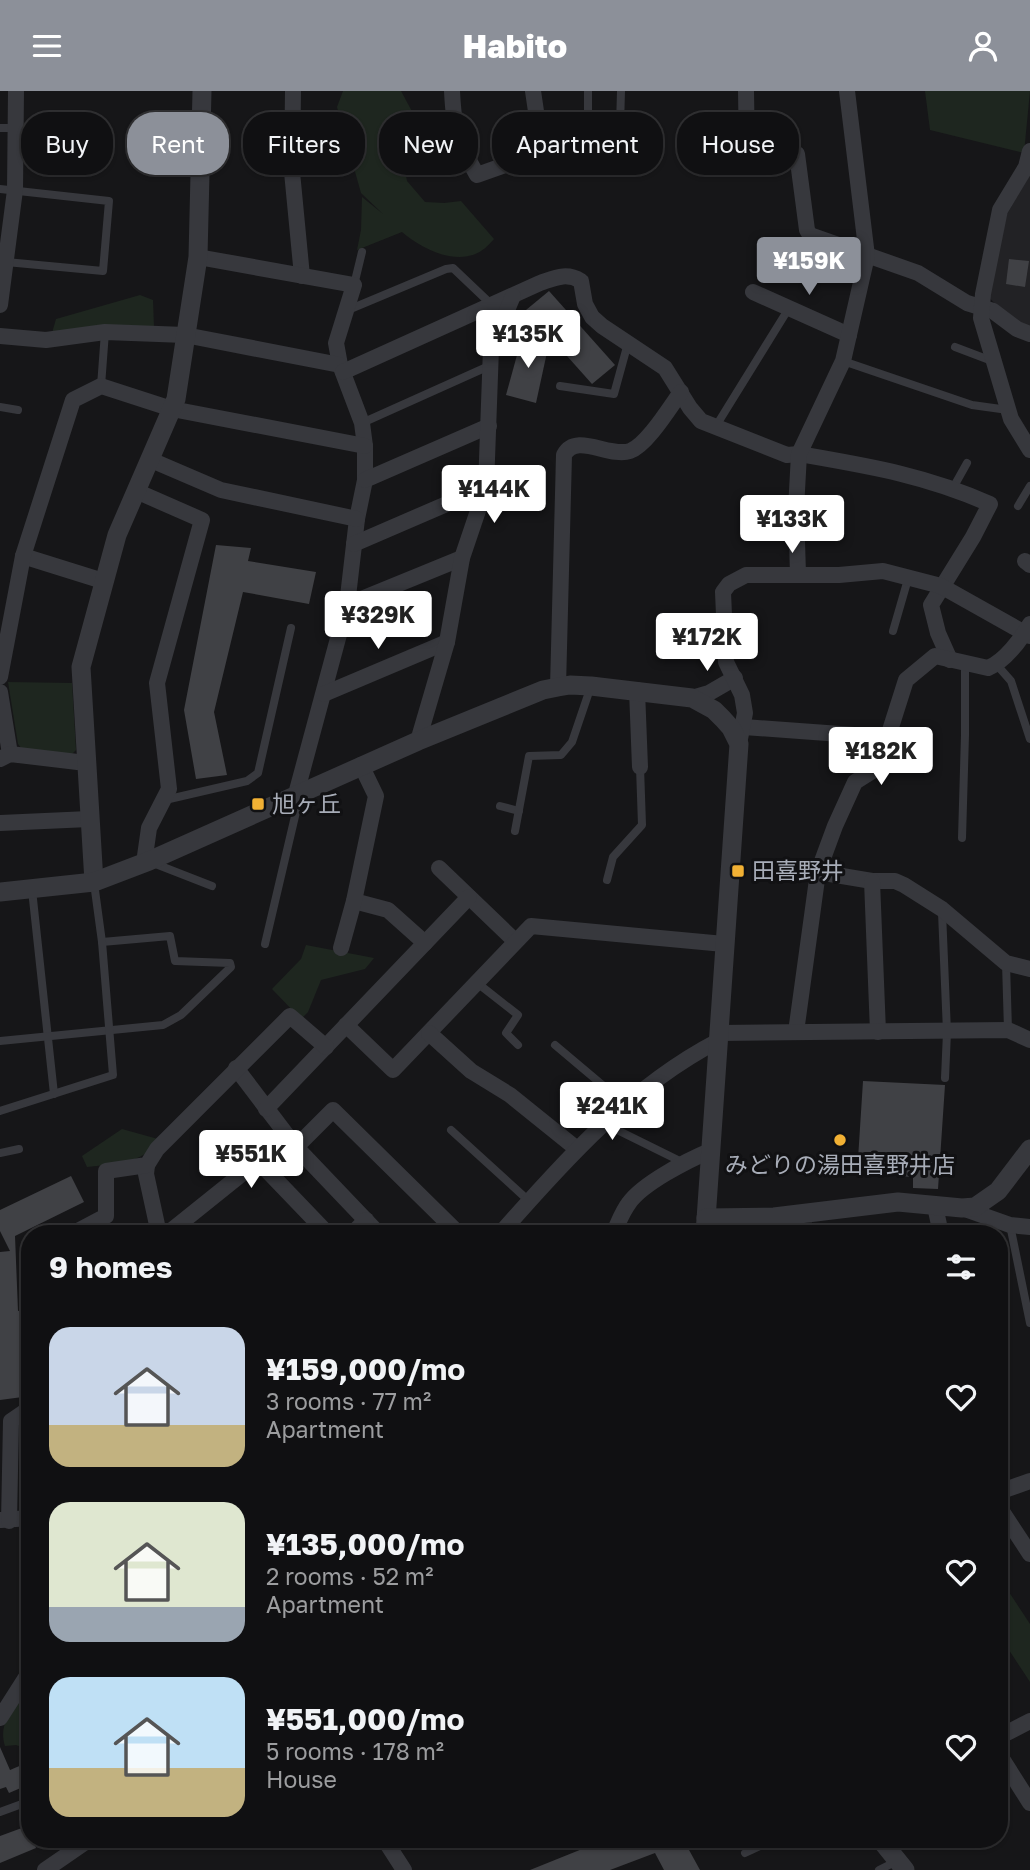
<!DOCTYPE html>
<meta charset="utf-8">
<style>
body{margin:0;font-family:"Golos Text","Noto Sans JP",sans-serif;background:#19191b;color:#f1f3f6;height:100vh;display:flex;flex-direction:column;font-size:26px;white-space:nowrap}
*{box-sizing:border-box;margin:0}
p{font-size:23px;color:#9c9d9f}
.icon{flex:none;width:38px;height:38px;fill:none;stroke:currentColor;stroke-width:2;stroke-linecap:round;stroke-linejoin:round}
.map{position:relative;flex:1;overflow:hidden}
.drawer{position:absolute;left:21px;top:1134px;width:987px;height:623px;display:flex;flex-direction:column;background:#101012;border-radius:28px;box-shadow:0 2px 5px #0004,0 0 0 2px #303032}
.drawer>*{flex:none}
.banner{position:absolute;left:21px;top:21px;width:989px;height:63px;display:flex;gap:14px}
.price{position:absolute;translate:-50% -60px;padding:0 16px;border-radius:7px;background:#fff;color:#222;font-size:23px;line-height:46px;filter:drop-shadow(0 2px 4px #0008)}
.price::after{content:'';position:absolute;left:50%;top:42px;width:21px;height:16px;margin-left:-10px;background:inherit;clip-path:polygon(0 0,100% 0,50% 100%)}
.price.selected{background:#8c9099;color:#fff}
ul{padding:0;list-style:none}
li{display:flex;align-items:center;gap:21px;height:175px;padding:0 28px}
li span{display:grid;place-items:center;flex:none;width:196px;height:140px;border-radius:21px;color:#555}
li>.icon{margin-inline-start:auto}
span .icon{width:84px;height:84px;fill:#fffc;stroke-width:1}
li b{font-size:30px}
h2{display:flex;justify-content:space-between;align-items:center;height:84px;padding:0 28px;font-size:30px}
.tag{padding:0 24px;border-radius:28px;background:#101012;box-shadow:0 2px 5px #0004,0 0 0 2px #303032;font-size:24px;line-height:63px}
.tag.selected{background:#8c9099;color:#fff}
header{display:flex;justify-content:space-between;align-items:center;height:91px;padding:0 28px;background:#8c9099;color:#fff;font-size:32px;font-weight:800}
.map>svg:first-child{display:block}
.built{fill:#222225}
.green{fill:#1e261f}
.building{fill:#404145}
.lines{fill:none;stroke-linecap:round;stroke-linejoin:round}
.service{stroke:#37383d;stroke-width:8}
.minor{stroke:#37383d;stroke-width:16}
.tertiary{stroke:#37383d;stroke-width:19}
.poi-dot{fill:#f2b134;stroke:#111113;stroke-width:2.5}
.labels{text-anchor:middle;stroke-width:6;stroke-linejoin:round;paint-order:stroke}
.poi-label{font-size:23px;fill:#a8adb8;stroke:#111113;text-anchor:start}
</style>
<header><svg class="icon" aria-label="menu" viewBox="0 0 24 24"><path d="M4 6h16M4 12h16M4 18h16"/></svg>Habito<svg class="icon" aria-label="person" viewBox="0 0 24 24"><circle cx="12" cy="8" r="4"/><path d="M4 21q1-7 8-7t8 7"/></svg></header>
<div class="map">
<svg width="1030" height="1779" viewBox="0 0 1030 1779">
<rect width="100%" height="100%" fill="#161618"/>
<g class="built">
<polygon points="1030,84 1030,237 1020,232 995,213 988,205 1007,123"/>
<polygon points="812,1131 813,1143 722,1143 732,1133 769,1136"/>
</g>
<g class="green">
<path d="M 343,0 L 401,0 L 415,26 L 401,59 L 407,90 L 425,111 L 444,112 L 461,110 L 494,148 C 490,152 486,157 481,160 C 456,176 421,157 402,141 L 357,159 L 361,139 L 362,106 L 383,123 L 361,102 L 337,16 Z"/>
<polygon points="925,0 1030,0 1024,62 930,39"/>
<polygon points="140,204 153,209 154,236 52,242 56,228"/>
<polygon points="8,591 72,592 76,659 72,663 22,658 18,653"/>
<polygon points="306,854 374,867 365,878 321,889 308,921 301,928 272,898 301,868"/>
<path d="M 122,1038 L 158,1048 C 145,1074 111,1073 87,1076 L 82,1065 Z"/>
<polygon points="999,1486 1030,1533 1030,1591 999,1544"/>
<path d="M 22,1611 L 30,1616 L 30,1659 L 16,1654 L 5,1655 C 0,1638 6,1627 16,1612 Z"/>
</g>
<g class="building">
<polygon points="1009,168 1029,170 1025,196 1006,193"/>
<polygon points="549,200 615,274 592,293 526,219"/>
<polygon points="522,246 549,252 536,312 506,304"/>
<polygon points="216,454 251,457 248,470 316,481 309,513 243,501 214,621 227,684 196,688 184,619"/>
<polygon points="863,990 945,994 938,1098 913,1097 913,1086 871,1083 872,1069 858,1068"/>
<polygon points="71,1085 84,1111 15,1145 18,1220 27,1218 30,1305 0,1309 0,1161 10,1160 0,1140 0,1119"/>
<polygon points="0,1656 10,1679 24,1673 26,1678 30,1676 30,1693 9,1702 6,1696 0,1698"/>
<polygon points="30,1734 30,1748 33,1748 36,1757 0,1772 0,1745"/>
<polygon points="607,1748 683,1748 700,1779 664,1779 655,1762 610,1779 530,1779"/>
</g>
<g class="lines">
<g class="service">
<polyline points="588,0 588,46"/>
<polyline points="620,35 621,0"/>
<polyline points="0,37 16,37"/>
<polyline points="16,53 97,61"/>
<polyline points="0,98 109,110 103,180 6,171"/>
<polyline points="354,194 362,161"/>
<polyline points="348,219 446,178 453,177 493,215"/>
<polyline points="955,256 992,270"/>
<polyline points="843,270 972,314 1008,319"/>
<polyline points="101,295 105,241"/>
<polyline points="560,295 614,303 628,252"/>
<polyline points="0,316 18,319"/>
<polyline points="362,332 489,275"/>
<polyline points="716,335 789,217"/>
<polyline points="953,397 967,372"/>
<polyline points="1018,415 1030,395"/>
<polyline points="893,540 908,488"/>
<polyline points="996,573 1011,590 1030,648"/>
<polyline points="165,709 247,690 258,682 291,537"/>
<polyline points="500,715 519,720"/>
<polyline points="515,740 529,665 561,664 572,651 591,595"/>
<polyline points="962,747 965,644 965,572"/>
<polyline points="153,772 212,795"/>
<polyline points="607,789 613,766 642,734 640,676"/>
<polyline points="32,799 54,1003"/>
<polyline points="942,821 947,941 945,987"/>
<polyline points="265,853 296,721 296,705"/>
<polyline points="1006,872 1008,939"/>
<polyline points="476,891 518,924 506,942 518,954"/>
<polyline points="0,950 163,934 181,924 231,876 230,872 175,870 170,845 102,851"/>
<polyline points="555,954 625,1013"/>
<polyline points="0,1020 113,984 102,851 94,792"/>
<polyline points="605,1033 684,1072"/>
<polyline points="451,1039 529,1110"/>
<polyline points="0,1062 19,1058"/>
<polyline points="1010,1134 1030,1232"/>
<polyline points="0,1721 30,1710"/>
<polyline points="745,1762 775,1748"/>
<polyline points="879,1779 897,1770"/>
</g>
<g class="minor">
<polyline points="293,0 292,81 302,185"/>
<path d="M 452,0 C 454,40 457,49 477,84 L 542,61 L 533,0"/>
<polyline points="746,0 747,62 797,63 807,139 810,144 918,182 967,212 993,220 1017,238 1030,243"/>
<polyline points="1030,60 1026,76 1000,119 983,203 981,227 1011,328 1030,359"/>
<polyline points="198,166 354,194 336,252 340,274 362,332 365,355 365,389 357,428 347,514 296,703"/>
<polyline points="753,201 849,244"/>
<polyline points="0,214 15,99 16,0"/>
<polyline points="0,245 46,249 105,241 185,244 340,274"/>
<path d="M 343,281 L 540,192 C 555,187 566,181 581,190 L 585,213 L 592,226 L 602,235 L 665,277 L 690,317 L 701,330 L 787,364 L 799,363 C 868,375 925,384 990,413 L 973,446 L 931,514 L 938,542 L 950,569"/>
<polyline points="151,369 221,399 357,428"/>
<polyline points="365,389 489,335"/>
<polyline points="136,400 202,429 157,592 169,698 149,737 144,772"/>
<polyline points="354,453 486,396"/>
<polyline points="23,465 103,490"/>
<polyline points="1025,470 1030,474"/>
<polyline points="798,483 796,418 799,363 843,270 867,165 847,0"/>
<polyline points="347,514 462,467"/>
<polyline points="0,586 23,465 73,309 101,295 172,318 365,355"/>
<path d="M 558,596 L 564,364 C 576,341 609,367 630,360 C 647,354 670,316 681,301"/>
<polyline points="637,599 640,676"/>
<polyline points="0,601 10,663"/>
<polyline points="324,603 447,551"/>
<polyline points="692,607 709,602 735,587"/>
<polyline points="744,636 854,644"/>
<polyline points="418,650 447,551 462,467 486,396 491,257 513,205"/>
<polyline points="739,653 745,622 742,604 726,571 723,501 729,493 746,484 839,484 883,480 941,495 1030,545"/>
<polyline points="0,668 10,663 86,672"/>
<polyline points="0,732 89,728"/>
<polyline points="439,777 515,850"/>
<polyline points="818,781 872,790 895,790 904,794 942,818 1006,872 1030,878"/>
<polyline points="872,790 878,941"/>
<polyline points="354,810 388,819 425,852"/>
<polyline points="341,857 354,810 376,705 361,674"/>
<polyline points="346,934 393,979 531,835 724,853"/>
<path d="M 796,941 L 818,781 L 835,735 L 855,691 L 874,679 L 879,674 L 906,589 L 935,565 L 988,577 C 1005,570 1021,548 1030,533"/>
<polyline points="429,942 471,980 510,1004 577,1058"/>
<polyline points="719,942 1008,939 1030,949"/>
<polyline points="236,977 296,1056 379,1143"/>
<polyline points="266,1018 469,806"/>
<polyline points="296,1056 333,1019 459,1143"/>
<polyline points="147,1074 146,1083 159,1143"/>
<polyline points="935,1115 941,1143"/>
<polyline points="962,1117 1010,1134 1030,1136"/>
<polyline points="72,1143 106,1125 106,1080 147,1074 157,1058 290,925 326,956"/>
<polyline points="167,1143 258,1070 328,1143"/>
<polyline points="352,1143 366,1129"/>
<path d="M 500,1143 C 564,1070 631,995 718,950"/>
<path d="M 613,1143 C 618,1133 622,1121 629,1112 C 642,1093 688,1069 710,1060"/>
<polyline points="999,1401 1030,1390"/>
<polyline points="999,1416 1030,1463"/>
<polyline points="1,1429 30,1427"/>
<polyline points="9,1430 11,1330 30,1317"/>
<polyline points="0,1627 30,1580"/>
<polyline points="999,1646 1030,1630"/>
<polyline points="999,1663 1030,1712"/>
<polyline points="384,1748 404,1779"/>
<polyline points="45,1779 90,1748"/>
</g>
<g class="tertiary">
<polyline points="94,791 81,576 117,444 176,308 198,166 202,0"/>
<polyline points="0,801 94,791 149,770 418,650 543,599 558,596 570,594 591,595 692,607 714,619 723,628 731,637 739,653 705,1143"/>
<polyline points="706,1127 774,1126 898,1111 962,1117 975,1116 998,1100 1030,1058"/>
<polyline points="880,1748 905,1779"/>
</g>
</g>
<g class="poi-dot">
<rect x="251" y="706" width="14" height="14" rx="3.5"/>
<rect x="731" y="773" width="14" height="14" rx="3.5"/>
<circle cx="840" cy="1049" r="7"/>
</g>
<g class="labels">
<g class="poi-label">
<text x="272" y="721">旭ヶ丘</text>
<text x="752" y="788">田喜野井</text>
<text x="840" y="1082" text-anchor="middle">みどりの湯田喜野井店</text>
</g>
</g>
</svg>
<b class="price selected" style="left:809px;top:206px">¥159K</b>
<b class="price" style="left:528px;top:279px">¥135K</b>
<b class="price" style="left:494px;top:434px">¥144K</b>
<b class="price" style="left:792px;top:464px">¥133K</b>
<b class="price" style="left:378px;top:560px">¥329K</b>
<b class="price" style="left:707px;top:582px">¥172K</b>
<b class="price" style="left:881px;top:696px">¥182K</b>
<b class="price" style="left:612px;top:1051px">¥241K</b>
<b class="price" style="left:251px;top:1099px">¥551K</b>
<div class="banner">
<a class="tag">Buy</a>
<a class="tag selected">Rent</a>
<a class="tag">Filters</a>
<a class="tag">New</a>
<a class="tag">Apartment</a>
<a class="tag">House</a>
</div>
<section class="drawer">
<h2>9 homes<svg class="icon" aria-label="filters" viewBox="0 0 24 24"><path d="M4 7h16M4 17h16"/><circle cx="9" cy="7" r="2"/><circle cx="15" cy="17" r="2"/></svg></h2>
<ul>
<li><span style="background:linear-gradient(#c9d6e8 70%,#c2b280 0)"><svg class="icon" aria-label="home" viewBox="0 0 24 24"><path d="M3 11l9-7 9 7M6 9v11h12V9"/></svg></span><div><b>¥159,000/mo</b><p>3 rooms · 77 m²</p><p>Apartment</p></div><svg class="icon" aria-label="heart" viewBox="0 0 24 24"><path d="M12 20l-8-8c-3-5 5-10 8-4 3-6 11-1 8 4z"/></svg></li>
<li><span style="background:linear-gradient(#dfe7d0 75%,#9aa5b1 0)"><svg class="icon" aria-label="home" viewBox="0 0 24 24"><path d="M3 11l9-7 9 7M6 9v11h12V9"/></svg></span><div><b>¥135,000/mo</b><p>2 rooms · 52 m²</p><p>Apartment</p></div><svg class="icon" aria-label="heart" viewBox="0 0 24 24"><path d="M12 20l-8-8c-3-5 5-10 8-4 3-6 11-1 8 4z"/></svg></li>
<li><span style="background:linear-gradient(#bfe0f5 65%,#c2b280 0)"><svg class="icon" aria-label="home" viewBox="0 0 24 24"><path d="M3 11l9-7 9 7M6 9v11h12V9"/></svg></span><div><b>¥551,000/mo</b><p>5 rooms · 178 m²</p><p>House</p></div><svg class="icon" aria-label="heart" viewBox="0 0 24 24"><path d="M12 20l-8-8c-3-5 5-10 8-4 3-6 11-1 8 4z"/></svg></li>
</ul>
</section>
</div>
